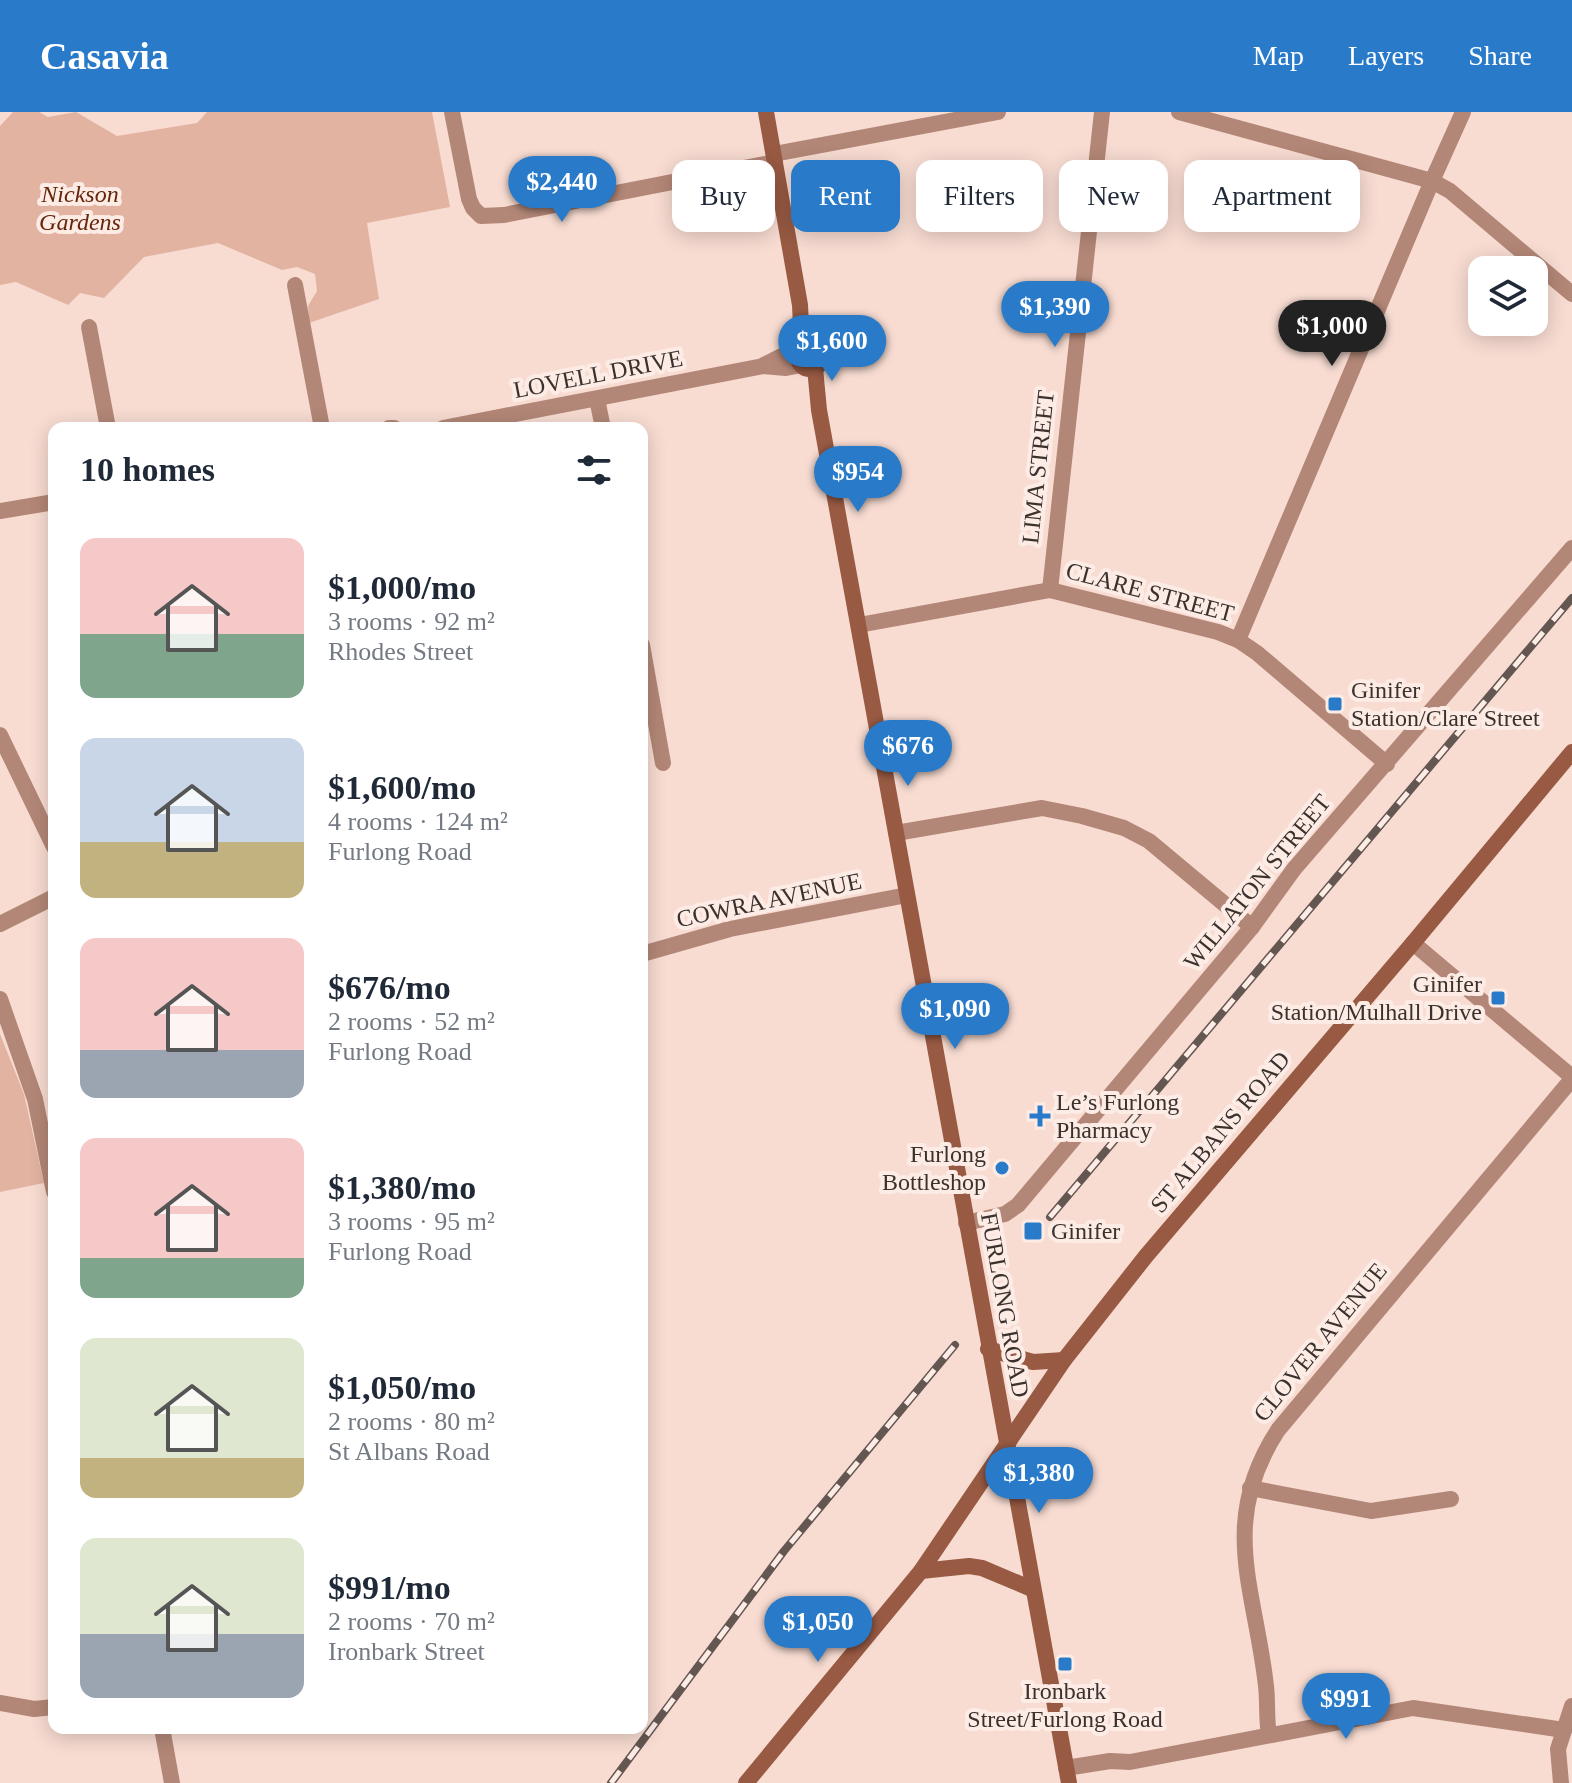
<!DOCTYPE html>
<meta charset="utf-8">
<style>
body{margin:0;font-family:Georgia,serif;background:#f2f2f3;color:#1f2937;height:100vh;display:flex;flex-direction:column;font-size:30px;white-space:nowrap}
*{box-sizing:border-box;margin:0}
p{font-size:26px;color:#747a83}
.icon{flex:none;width:44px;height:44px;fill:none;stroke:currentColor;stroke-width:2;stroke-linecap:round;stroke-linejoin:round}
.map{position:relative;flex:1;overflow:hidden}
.details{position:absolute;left:48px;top:310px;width:600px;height:1312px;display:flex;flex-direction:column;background:#fff;border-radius:16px;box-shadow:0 4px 20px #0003}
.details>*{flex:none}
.top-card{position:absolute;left:672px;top:48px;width:760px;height:72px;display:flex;gap:16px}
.buttons{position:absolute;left:1468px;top:144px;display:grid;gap:16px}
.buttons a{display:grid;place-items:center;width:80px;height:80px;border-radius:16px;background:#fff;box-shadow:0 4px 20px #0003;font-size:40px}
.price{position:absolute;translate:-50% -68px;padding:0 18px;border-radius:28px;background:#297bca;color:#fff;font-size:26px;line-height:52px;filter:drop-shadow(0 2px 4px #0008)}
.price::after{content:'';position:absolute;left:50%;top:48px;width:24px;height:18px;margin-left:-12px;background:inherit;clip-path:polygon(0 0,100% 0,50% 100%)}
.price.selected{background:#222;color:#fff}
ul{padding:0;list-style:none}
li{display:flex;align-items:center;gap:24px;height:200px;padding:0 32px}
li span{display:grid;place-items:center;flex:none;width:224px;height:160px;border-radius:16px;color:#555}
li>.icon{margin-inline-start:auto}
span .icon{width:96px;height:96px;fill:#fffc;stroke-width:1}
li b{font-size:34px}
h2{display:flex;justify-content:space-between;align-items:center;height:96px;padding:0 32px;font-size:34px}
.tag{padding:0 28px;border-radius:16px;background:#fff;box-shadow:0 4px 20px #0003;font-size:28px;line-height:72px}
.tag.selected{background:#297bca;color:#fff}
header{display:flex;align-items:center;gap:48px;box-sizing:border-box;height:112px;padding:0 40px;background:#297bca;color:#fff}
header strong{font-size:38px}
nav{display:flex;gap:44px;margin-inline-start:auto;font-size:28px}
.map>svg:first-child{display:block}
.green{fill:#e3b3a1}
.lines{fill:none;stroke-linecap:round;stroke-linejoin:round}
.minor{stroke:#b38777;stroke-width:16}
.tertiary{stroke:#b38777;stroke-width:16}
.secondary{stroke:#985a43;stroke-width:16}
.rail-casing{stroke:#645651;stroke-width:8}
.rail{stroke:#fdece6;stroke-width:5;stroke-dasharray:15;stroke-linecap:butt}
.poi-dot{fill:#297bca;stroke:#fdece6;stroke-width:3}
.labels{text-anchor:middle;stroke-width:8;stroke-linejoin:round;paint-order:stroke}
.park-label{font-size:24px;font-style:italic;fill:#66260a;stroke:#fdece6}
.street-label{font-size:24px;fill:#3b312d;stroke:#fdece6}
.poi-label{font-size:24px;fill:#3b312d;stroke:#fdece6;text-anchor:start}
</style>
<header>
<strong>Casavia</strong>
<nav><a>Map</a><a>Layers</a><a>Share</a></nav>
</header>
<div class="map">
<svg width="1572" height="1671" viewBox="0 0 1572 1671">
<rect width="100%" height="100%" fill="#f8dcd2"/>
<g class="green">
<polygon points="13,0 39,0 48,5 76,0 117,24 197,11 207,0 432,0 450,95 367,111 379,187 309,211 308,194 317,179 315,162 297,155 282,158 218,131 144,145 104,186 80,181 68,193 16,170 0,173 0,14"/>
<polygon points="0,922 24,982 44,1071 0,1080"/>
</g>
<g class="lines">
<g class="minor">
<polyline points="452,0 469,87 473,96 481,104 504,103 775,50"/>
<polyline points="1179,0 1432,69 1450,79 1572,182"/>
<polyline points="774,42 998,0"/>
<polyline points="295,173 322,316"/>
<polyline points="89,215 108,316"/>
<polyline points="597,287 603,316"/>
<polyline points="1050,478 1102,0"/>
<polyline points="859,513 1050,478 1218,520 1238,528 1257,541 1387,652"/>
<polyline points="1238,528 1432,69 1463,0"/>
<polyline points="642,533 663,651"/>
<polyline points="0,623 54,735"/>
<polyline points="896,721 1042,696 1082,704 1124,716 1149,729 1252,815"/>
<polyline points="0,812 54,785"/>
<polyline points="642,842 730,817 907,783"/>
<polyline points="0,887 35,987 54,1080"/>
<polyline points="1250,1376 1371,1399 1451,1387"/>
<polyline points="0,1591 34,1597 54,1595"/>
<polyline points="162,1616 172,1671"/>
<path d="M 1269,1623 C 1266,1606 1268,1590 1266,1574 C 1255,1476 1218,1410 1278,1318 L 1572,967"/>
<polyline points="1066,1656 1110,1649 1130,1650 1413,1596 1564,1618"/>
<polyline points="1561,1671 1558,1637 1572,1594"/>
</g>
<g class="tertiary">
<polyline points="764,253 784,243 799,240"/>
<polyline points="389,316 394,316"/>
<polyline points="443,316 763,254 786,256 801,253"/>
<polyline points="0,399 54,390"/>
<polyline points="1413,831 1572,965"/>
<polyline points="966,1111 1005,1102 1018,1093 1252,815 1294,757 1572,436"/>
</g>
<g class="secondary">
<polyline points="766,0 800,193 802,235"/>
<circle cx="810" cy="245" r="12"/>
<polyline points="815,256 819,298 1069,1671"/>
<polyline points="988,1237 1033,1250 1064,1248"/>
<polyline points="921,1459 969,1454 982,1456 1032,1477"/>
<polyline points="746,1671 921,1459 1064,1248 1146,1144 1413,831 1572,640"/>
</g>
<g class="rail-casing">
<g id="rail">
<polyline points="1050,1105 1572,486"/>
<polyline points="611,1671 784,1439 955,1233"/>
</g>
</g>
<use href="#rail" class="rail"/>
</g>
<g class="poi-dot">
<rect x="1327" y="584" width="16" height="16" rx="4"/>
<rect x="1490" y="878" width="16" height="16" rx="4"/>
<path d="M1036 992h8v8h8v8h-8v8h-8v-8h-8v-8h8z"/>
<circle cx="1002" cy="1056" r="8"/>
<rect x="1023" y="1109" width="20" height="20" rx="4"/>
<rect x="1057" y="1544" width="16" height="16" rx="4"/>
</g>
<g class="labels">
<g class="park-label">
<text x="80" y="90">Nickson<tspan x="80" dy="28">Gardens</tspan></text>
</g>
<g class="street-label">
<text transform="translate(598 262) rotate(-11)" y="8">LOVELL DRIVE</text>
<text transform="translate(1038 355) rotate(-84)" y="8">LIMA STREET</text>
<text transform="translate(1150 480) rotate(15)" y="8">CLARE STREET</text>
<text transform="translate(1257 770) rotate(-51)" y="8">WILLATON STREET</text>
<text transform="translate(769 788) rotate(-12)" y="8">COWRA AVENUE</text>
<text transform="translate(1220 1020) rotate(-50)" y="8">ST ALBANS ROAD</text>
<text transform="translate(1005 1193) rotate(80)" y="8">FURLONG ROAD</text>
<text transform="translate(1320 1230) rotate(-51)" y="8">CLOVER AVENUE</text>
</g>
<g class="poi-label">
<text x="1351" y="586">Ginifer<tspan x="1351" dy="28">Station/Clare Street</tspan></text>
<text x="1482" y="880" text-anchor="end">Ginifer<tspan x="1482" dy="28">Station/Mulhall Drive</tspan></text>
<text x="1056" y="998">Le’s Furlong<tspan x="1056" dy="28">Pharmacy</tspan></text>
<text x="986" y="1050" text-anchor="end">Furlong<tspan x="986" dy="28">Bottleshop</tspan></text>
<text x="1051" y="1127">Ginifer</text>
<text x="1065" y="1587" text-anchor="middle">Ironbark<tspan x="1065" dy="28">Street/Furlong Road</tspan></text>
</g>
</g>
</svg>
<div class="buttons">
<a><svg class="icon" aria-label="layers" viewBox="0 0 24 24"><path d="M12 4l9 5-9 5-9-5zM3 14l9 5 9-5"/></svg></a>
</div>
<b class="price" style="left:562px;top:112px">$2,440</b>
<b class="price" style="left:1055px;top:237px">$1,390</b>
<b class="price selected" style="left:1332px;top:256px">$1,000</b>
<b class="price" style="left:832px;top:271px">$1,600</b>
<b class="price" style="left:858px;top:402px">$954</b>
<b class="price" style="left:908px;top:676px">$676</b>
<b class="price" style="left:955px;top:939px">$1,090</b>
<b class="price" style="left:1039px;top:1403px">$1,380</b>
<b class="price" style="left:818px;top:1552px">$1,050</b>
<b class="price" style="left:1346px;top:1629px">$991</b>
<div class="top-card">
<a class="tag">Buy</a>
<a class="tag selected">Rent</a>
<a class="tag">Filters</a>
<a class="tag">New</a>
<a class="tag">Apartment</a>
</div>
<section class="details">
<h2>10 homes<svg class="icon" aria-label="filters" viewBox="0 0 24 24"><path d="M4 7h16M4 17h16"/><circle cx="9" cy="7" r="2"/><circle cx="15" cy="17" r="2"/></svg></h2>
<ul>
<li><span style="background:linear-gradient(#f6c9c9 60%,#7fa58c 0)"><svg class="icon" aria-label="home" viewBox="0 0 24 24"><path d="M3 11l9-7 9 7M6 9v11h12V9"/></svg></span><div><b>$1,000/mo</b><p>3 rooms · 92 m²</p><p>Rhodes Street</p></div></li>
<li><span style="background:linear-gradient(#c9d6e8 65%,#c2b280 0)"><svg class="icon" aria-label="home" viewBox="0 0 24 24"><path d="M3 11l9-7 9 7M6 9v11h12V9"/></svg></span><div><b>$1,600/mo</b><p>4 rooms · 124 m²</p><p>Furlong Road</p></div></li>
<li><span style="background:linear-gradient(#f6c9c9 70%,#9aa5b1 0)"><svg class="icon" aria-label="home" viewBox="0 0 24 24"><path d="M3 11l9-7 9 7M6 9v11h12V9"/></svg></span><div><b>$676/mo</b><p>2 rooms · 52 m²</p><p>Furlong Road</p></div></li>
<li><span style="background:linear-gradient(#f6c9c9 75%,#7fa58c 0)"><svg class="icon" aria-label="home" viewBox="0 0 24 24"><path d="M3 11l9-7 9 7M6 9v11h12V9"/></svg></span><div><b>$1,380/mo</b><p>3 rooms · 95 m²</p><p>Furlong Road</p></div></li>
<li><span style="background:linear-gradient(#dfe7d0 75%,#c2b280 0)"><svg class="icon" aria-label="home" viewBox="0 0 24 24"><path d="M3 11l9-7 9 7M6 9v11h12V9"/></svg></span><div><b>$1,050/mo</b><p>2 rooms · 80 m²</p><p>St Albans Road</p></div></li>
<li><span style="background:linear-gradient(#dfe7d0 60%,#9aa5b1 0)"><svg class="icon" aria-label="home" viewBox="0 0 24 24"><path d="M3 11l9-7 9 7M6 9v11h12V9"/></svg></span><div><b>$991/mo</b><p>2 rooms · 70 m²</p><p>Ironbark Street</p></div></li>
</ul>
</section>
</div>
